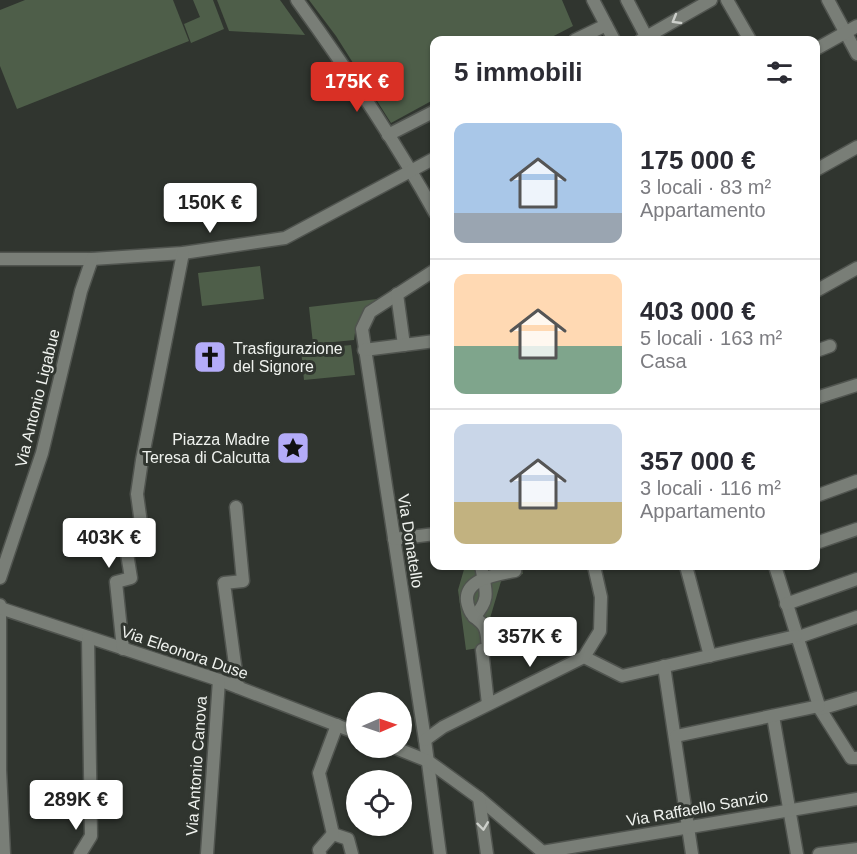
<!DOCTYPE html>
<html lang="it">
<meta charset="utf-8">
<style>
body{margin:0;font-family:Arial,sans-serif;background:#f2f2f3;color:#2b2b33;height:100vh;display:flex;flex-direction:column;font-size:22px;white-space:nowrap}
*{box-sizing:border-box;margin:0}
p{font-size:20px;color:#7c7c81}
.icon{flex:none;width:33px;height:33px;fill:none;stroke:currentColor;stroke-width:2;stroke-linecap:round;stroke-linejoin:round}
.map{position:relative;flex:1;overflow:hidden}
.drawer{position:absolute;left:430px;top:36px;width:390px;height:534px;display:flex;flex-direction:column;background:#fff;border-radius:12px;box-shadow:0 2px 4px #0004}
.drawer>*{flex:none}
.needle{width:39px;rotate:88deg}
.fabs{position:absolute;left:346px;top:692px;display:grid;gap:12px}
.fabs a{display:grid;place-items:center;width:66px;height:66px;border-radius:50%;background:#fff;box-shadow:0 2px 4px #0004;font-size:30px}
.price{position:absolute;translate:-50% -51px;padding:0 14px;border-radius:6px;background:#fff;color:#222;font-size:20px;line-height:39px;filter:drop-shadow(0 2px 3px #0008)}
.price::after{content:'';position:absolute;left:50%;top:36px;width:18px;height:14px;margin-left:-9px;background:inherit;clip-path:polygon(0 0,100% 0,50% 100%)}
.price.current{background:#d93025;color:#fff}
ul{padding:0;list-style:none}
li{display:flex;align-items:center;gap:18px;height:150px;padding:0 24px}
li+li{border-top:2px solid #e1e1e2}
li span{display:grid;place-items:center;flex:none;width:168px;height:120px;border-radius:12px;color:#555}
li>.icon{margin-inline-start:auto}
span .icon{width:72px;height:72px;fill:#fffc;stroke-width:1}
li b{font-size:26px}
h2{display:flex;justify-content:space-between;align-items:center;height:72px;padding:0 24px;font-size:26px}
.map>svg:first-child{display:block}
.green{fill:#4e5e49}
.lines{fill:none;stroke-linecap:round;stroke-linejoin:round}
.street-casing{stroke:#50544f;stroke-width:15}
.street{stroke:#797e77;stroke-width:12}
.oneway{stroke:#cccfca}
.labels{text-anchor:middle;stroke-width:6;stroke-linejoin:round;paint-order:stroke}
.poi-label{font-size:16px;fill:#eff2ee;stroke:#30352f;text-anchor:start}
.street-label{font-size:16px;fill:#eff2ee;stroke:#30352f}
</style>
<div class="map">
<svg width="857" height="854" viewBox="0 0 857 854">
<rect width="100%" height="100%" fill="#30352f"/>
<g class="green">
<polygon points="25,0 173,0 189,41 17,109 0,66 0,10"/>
<polygon points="193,0 213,0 224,29 191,43 184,24 200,17"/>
<polygon points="217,0 280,0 305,35 229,31"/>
<polygon points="309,0 562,0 573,26 546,40 435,40 435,99 391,123 336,36"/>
<polygon points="260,266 264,299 202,306 198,273"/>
<path d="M 377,299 C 363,310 356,321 354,340 L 313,344 L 309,307 Z"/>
<polygon points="351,345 355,375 304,380 301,350"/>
<polygon points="465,566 521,566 523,574 502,578 488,625 491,646 466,650 458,590"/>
</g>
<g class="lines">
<g class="street-casing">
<g id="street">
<path d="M 297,0 C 347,69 394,139 435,213"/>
<polyline points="593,0 614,40"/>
<polyline points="627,0 648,40"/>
<polyline points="727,0 750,40"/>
<polyline points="828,0 857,54"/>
<polyline points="575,40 606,25"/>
<polyline points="641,40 711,0"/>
<polyline points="816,49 857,26"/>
<polyline points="388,135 435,111"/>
<polyline points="816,170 857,147"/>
<polyline points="0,259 92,259 183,253 285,238 435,158"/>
<polyline points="435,270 370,312 362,329 425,740 440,854"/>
<polyline points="816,291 857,268"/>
<polyline points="397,294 404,345"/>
<polyline points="364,350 435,341"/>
<polyline points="816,351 830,346"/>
<polyline points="816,398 857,385"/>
<polyline points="816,496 857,481"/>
<polyline points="236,507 243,581 224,583 238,687"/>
<polyline points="394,539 435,534"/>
<polyline points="816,543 857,529"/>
<polyline points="686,566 710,656"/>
<polyline points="775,566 820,709 851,758 857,758"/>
<polyline points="0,578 42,453 81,291 92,259"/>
<polyline points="786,604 857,579"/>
<polyline points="0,605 0,770 4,854"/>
<polyline points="0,608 219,680 357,733"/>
<path d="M 474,617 C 492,598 485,589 481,566"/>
<polyline points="796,638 857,617"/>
<polyline points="123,649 116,582 131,578 125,541 143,538 137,494 142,460 183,253"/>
<polyline points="584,657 622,676 796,636"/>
<polyline points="664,666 692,854"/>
<path d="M 488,704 L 482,650 L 488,649 C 487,642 488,631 483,625 C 480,620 473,618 470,611 C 456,580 494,575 515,571 L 514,566"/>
<polyline points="820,709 857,698"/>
<polyline points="773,716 797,854"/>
<polyline points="676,736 819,706"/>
<polyline points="425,740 443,727 584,657 600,631 601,597 594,566"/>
<polyline points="393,747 428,761 479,798 545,854"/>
<polyline points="479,798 487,854"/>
<polyline points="333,834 319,773 337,725"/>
<polyline points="333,834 348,839 352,854"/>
<polyline points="542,852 857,799"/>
<polyline points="80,854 91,836 88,637"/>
<polyline points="207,854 219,680"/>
<polyline points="320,854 319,850 333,834"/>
<polyline points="819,854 857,849"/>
</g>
</g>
<use href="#street" class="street"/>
</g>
<defs><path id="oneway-chevron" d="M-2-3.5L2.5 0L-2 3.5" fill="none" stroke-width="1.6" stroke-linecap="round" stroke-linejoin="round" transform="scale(1.5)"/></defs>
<g class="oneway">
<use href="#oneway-chevron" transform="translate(676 20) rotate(150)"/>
<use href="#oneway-chevron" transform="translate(483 826) rotate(83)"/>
</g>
<defs>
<g id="church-square" transform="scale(1.725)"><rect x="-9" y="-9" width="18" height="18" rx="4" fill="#b4acf9" stroke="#30352f"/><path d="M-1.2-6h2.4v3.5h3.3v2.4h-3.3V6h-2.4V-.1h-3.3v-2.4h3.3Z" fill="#111"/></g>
<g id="sight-square" transform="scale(1.725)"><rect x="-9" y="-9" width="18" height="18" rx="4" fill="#b4acf9" stroke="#30352f"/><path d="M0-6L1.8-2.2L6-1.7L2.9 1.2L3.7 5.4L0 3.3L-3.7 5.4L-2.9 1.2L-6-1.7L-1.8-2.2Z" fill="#111"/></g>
</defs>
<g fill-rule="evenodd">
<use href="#church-square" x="210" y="357"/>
<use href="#sight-square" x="293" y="448"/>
</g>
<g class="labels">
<g class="poi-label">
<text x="233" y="354">Trasfigurazione<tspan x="233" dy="18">del Signore</tspan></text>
<text x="270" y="445" text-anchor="end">Piazza Madre<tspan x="270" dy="18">Teresa di Calcutta</tspan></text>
</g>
<g class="street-label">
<text transform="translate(37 398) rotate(-76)" y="6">Via Antonio Ligabue</text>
<text transform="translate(411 541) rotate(81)" y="6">Via Donatello</text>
<text transform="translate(185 652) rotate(19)" y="6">Via Eleonora Duse</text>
<text transform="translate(196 766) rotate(-86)" y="6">Via Antonio Canova</text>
<text transform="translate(697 808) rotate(-10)" y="6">Via Raffaello Sanzio</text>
</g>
</g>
</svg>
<div class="fabs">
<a><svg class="needle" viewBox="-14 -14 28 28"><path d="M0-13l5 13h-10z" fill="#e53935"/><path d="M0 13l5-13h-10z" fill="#7c7c81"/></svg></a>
<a><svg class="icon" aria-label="locate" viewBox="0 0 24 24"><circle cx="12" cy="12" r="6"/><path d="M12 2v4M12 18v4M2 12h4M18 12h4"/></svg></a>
</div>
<b class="price current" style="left:357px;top:113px">175K €</b>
<b class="price" style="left:210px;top:234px">150K €</b>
<b class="price" style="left:109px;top:569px">403K €</b>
<b class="price" style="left:530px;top:668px">357K €</b>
<b class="price" style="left:76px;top:831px">289K €</b>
<section class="drawer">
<h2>5 immobili<svg class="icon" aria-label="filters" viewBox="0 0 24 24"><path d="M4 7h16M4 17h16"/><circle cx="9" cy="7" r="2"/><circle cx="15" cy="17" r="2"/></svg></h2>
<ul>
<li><span style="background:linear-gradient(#a9c7e8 75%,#9aa5b1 0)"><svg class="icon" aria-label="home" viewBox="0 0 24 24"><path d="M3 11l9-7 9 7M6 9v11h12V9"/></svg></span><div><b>175 000 €</b><p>3 locali · 83 m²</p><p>Appartamento</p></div></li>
<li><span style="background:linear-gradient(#ffd9b3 60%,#7fa58c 0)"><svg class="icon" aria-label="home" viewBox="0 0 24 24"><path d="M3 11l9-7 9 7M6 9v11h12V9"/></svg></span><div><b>403 000 €</b><p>5 locali · 163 m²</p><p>Casa</p></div></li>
<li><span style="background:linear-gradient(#c9d6e8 65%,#c2b280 0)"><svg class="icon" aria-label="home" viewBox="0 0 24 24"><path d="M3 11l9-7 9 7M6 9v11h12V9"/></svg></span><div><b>357 000 €</b><p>3 locali · 116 m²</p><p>Appartamento</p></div></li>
</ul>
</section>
</div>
